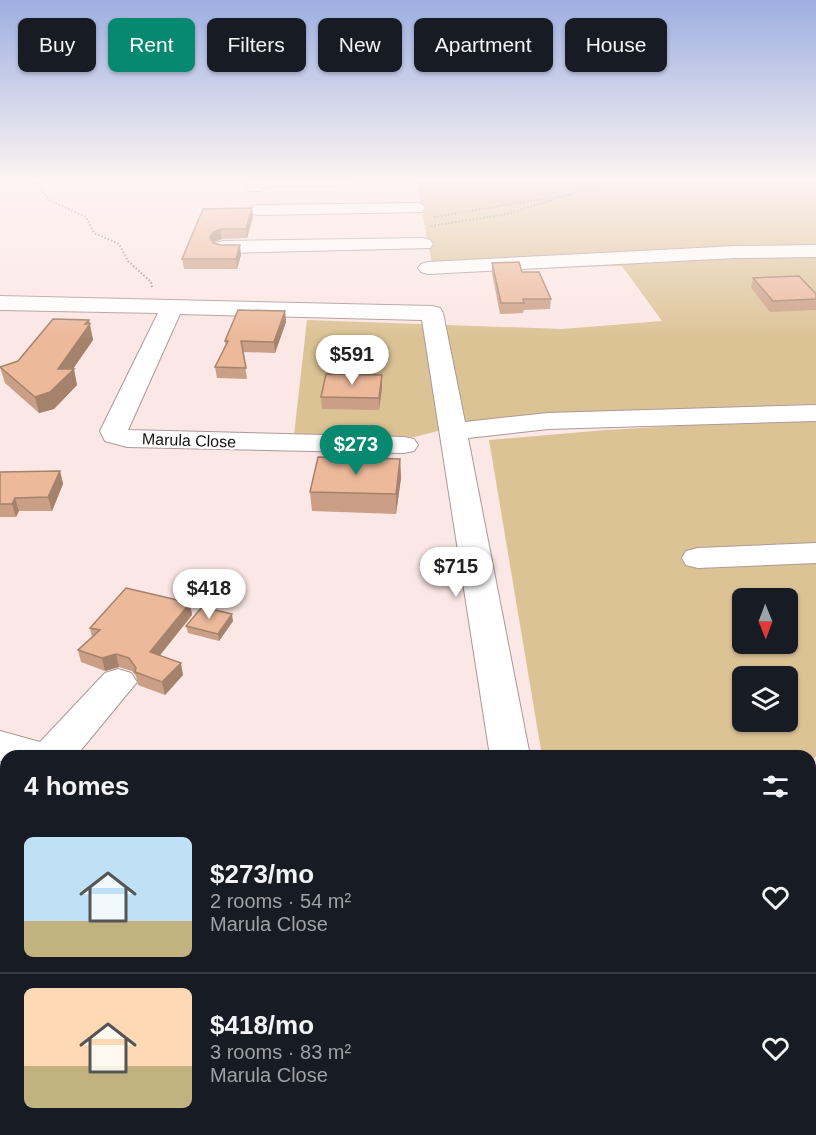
<!DOCTYPE html>
<meta charset="utf-8">
<style>
body{margin:0;font-family:Helvetica,sans-serif;background:#20242c;color:#f1f3f6;height:100vh;display:flex;flex-direction:column;font-size:22px;white-space:nowrap}
*{box-sizing:border-box;margin:0}
p{font-size:20px;color:#9ea1a6}
.icon{flex:none;width:33px;height:33px;fill:none;stroke:currentColor;stroke-width:2;stroke-linecap:round;stroke-linejoin:round}
.map{position:relative;flex:1;overflow:hidden}
.details{position:absolute;left:0px;top:750px;width:816px;height:386px;display:flex;flex-direction:column;background:#171b24;border-radius:18px 18px 0 0;box-shadow:0 2px 4px #0004}
.details>*{flex:none}
.top-card{position:absolute;left:18px;top:18px;width:780px;height:54px;display:flex;gap:12px}
.needle{width:39px;rotate:179deg}
.tools{position:absolute;left:732px;top:588px;display:grid;gap:12px}
.tools a{display:grid;place-items:center;width:66px;height:66px;border-radius:9px;background:#171b24;box-shadow:0 2px 4px #0004;font-size:30px}
.price{position:absolute;translate:-50% -51px;padding:0 14px;border-radius:21px;background:#fff;color:#222;font-size:20px;line-height:39px;filter:drop-shadow(0 2px 3px #0008)}
.price::after{content:'';position:absolute;left:50%;top:36px;width:18px;height:14px;margin-left:-9px;background:inherit;clip-path:polygon(0 0,100% 0,50% 100%)}
.price.active{background:#06896e;color:#fff}
ul{padding:0;list-style:none}
li{display:flex;align-items:center;gap:18px;height:150px;padding:0 24px}
li+li{border-top:2px solid #363941}
li span{display:grid;place-items:center;flex:none;width:168px;height:120px;border-radius:9px;color:#555}
li>.icon{margin-inline-start:auto}
span .icon{width:72px;height:72px;fill:#fffc;stroke-width:1}
li b{font-size:26px}
h2{display:flex;justify-content:space-between;align-items:center;height:72px;padding:0 24px;font-size:26px}
.pill{padding:0 21px;border-radius:9px;background:#171b24;box-shadow:0 2px 4px #0004;font-size:21px;line-height:54px}
.pill.active{background:#06896e;color:#fff}
.map>svg:first-child{display:block}
.green{fill:#dcc396;fill-rule:evenodd}
.lines{fill:none;stroke-linecap:round;stroke-linejoin:round}
.minor-casing{stroke:#ac9998;stroke-width:2}
.path{stroke:#958786;stroke-width:2;stroke-dasharray:1.5 2;stroke-linecap:butt}
.minor{fill:#fff;fill-rule:evenodd}
.wall{fill:#cb9f85}
.shaded-wall{fill:#a5826c}
.building{fill:#ecb99b;stroke:#a5826c;stroke-width:1.5}
.labels{text-anchor:middle;stroke-width:4.5;stroke-linejoin:round;paint-order:stroke}
.street-label{font-size:16px;fill:#181111;stroke:#fff}
</style>
<div class="map">
<svg width="816" height="1135" viewBox="0 0 816 1135">
<rect width="100%" height="100%" fill="#fbe7e5"/>
<g class="green">
<polygon points="416,180 816,180 816,404 583,413 468,423 415,437 294,435 307,320 562,329 662,321 622,266 433,269"/>
<path d="M 816,418 L 816,756 L 810,762 L 810,756 L 542,756 L 489,440 L 606,430 ZM 742,598 L 788,598 L 788,644 L 742,644 ZM 742,676 L 788,676 L 788,722 L 742,722 Z"/>
</g>
<g class="lines">
<g class="minor-casing">
<g id="minor">
<polygon points="249,180 357,180 349,185 264,187 261,191 249,191 246,187"/>
<polygon points="416,203 422,204 425,208 422,212 259,215 253,214 250,210 253,206 259,205"/>
<polygon points="423,238 430,240 433,244 430,248 223,253 216,251 213,247 216,243 223,241"/>
<polygon points="816,245 816,257 736,258 428,274 421,272 418,268 421,264 428,262 736,246"/>
<polygon points="0,296 432,306 440,308 443,313 465,422 548,413 816,405 816,421 548,429 468,438 530,756 490,756 422,320 180,314 128,430 404,437 414,439 418,445 414,451 404,453 127,447 105,441 100,431 158,313 0,310"/>
<polygon points="816,543 816,563 698,568 686,565 682,558 686,551 698,548"/>
<polygon points="118,669 131,673 137,682 76,756 6,756 6,763 0,761 0,731 40,742 105,673"/>
<rect x="810" y="914" width="6" height="44"/>
<polygon points="363,1130 423,1130 421,1135 361,1135"/>
</g>
</g>
<g class="path">
<polyline points="35,180 49,200 86,217 94,233 119,244 128,261 151,282 152,287"/>
<polyline points="434,217 572,194"/>
<polyline points="431,226 507,214 616,180"/>
</g>
<use href="#minor" class="minor"/>
</g>
<g class="wall">
<polygon points="252,208 253,217 247,238 222,239 213,243 241,255 237,269 184,269 182,259 203,209"/>
<polygon points="492,263 522,272 551,299 550,309 524,310 523,313 500,314 492,273"/>
<polygon points="753,278 816,294 816,310 770,312 751,288"/>
<polygon points="285,311 286,322 275,353 243,352 247,379 217,378 215,367 226,346 225,341"/>
<polygon points="89,320 93,340 73,369 77,385 54,409 39,413 5,383 0,367 18,361"/>
<polygon points="382,375 382,387 379,410 322,409 321,397"/>
<polygon points="400,459 401,478 396,514 312,511 310,492"/>
<polygon points="60,471 63,484 52,511 19,511 16,517 0,517 0,472"/>
<polygon points="190,603 192,615 160,655 183,675 165,695 138,685 136,676 132,671 119,667 105,671 81,662 78,650 92,637 90,628"/>
<polygon points="233,621 219,641 188,633 186,626"/>
</g>
<g class="shaded-wall">
<polygon points="252,208 253,217 247,238 246,229"/>
<polygon points="221,229 222,239 214,242 211,247 210,237 213,232"/>
<polygon points="240,245 241,255 237,269 236,259"/>
<polygon points="285,311 286,322 275,353 274,342"/>
<polygon points="89,320 93,340 70,373 74,369 77,385 54,409 39,413 35,397 58,369"/>
<polygon points="382,375 382,387 379,410 379,398"/>
<polygon points="400,459 401,478 396,514 396,494"/>
<polygon points="60,471 63,484 52,511 48,497"/>
<polygon points="15,498 19,511 16,517 12,504"/>
<polygon points="190,603 192,615 153,664 150,652"/>
<polygon points="232,614 233,621 219,641 218,634"/>
<polygon points="116,654 119,667 105,671 102,658"/>
<polygon points="181,663 183,675 165,695 162,682"/>
</g>
<g class="building">
<polygon points="252,208 246,229 221,229 213,232 210,237 213,243 221,245 240,245 236,259 182,259 203,209"/>
<polygon points="519,262 522,272 539,272 551,299 523,299 524,303 501,303 492,263"/>
<polygon points="799,276 816,294 816,299 773,301 753,278"/>
<polygon points="238,310 285,311 274,342 241,341 246,368 215,367 228,341 225,341"/>
<polygon points="53,319 89,320 85,324 90,324 58,369 74,369 50,392 35,397 0,367 18,361"/>
<polygon points="326,374 382,375 379,398 321,397"/>
<polygon points="318,457 400,459 396,494 310,492"/>
<polygon points="60,471 48,497 15,498 12,504 0,504 0,472"/>
<polygon points="126,588 190,603 150,652 181,663 162,682 135,672 136,668 129,658 116,654 102,658 78,650 100,630 90,628"/>
<polygon points="202,607 232,614 218,634 186,626"/>
</g>
<linearGradient id="sky" x2="0" y2="1"><stop stop-color="#9dafe0"/><stop offset="0.53" stop-color="#fdf4f3"/><stop offset="1" stop-color="#fdf4f3" stop-opacity="0"/></linearGradient>
<rect width="816" height="339" fill="url(#sky)"/>
<g class="labels">
<g class="street-label">
<text transform="translate(189 440) rotate(2)" y="6">Marula Close</text>
</g>
</g>
</svg>
<div class="tools">
<a><svg class="needle" viewBox="-14 -14 28 28"><path d="M0-13l5 13h-10z" fill="#e53935"/><path d="M0 13l5-13h-10z" fill="#9ea1a6"/></svg></a>
<a><svg class="icon" aria-label="layers" viewBox="0 0 24 24"><path d="M12 4l9 5-9 5-9-5zM3 14l9 5 9-5"/></svg></a>
</div>
<b class="price" style="left:352px;top:386px">$591</b>
<b class="price active" style="left:356px;top:476px">$273</b>
<b class="price" style="left:456px;top:598px">$715</b>
<b class="price" style="left:209px;top:620px">$418</b>
<div class="top-card">
<a class="pill">Buy</a>
<a class="pill active">Rent</a>
<a class="pill">Filters</a>
<a class="pill">New</a>
<a class="pill">Apartment</a>
<a class="pill">House</a>
</div>
<section class="details">
<h2>4 homes<svg class="icon" aria-label="filters" viewBox="0 0 24 24"><path d="M4 7h16M4 17h16"/><circle cx="9" cy="7" r="2"/><circle cx="15" cy="17" r="2"/></svg></h2>
<ul>
<li><span style="background:linear-gradient(#bfe0f5 70%,#c2b280 0)"><svg class="icon" aria-label="home" viewBox="0 0 24 24"><path d="M3 11l9-7 9 7M6 9v11h12V9"/></svg></span><div><b>$273/mo</b><p>2 rooms · 54 m²</p><p>Marula Close</p></div><svg class="icon" aria-label="heart" viewBox="0 0 24 24"><path d="M12 20l-8-8c-3-5 5-10 8-4 3-6 11-1 8 4z"/></svg></li>
<li><span style="background:linear-gradient(#ffd9b3 65%,#c2b280 0)"><svg class="icon" aria-label="home" viewBox="0 0 24 24"><path d="M3 11l9-7 9 7M6 9v11h12V9"/></svg></span><div><b>$418/mo</b><p>3 rooms · 83 m²</p><p>Marula Close</p></div><svg class="icon" aria-label="heart" viewBox="0 0 24 24"><path d="M12 20l-8-8c-3-5 5-10 8-4 3-6 11-1 8 4z"/></svg></li>
</ul>
</section>
</div>
